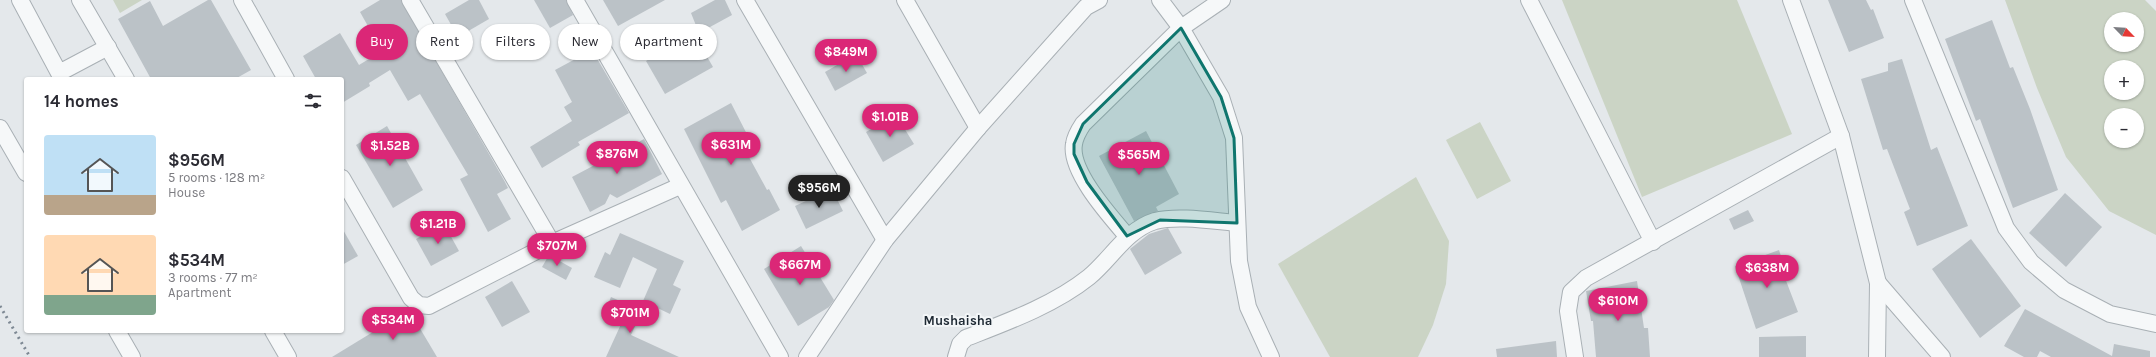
<!DOCTYPE html>
<meta charset="utf-8">
<style>
body{margin:0;font-family:Karla,sans-serif;background:#f7f7f7;color:#2b2b33;height:100vh;display:flex;flex-direction:column;font-size:15px;white-space:nowrap}
*{box-sizing:border-box;margin:0}
p{font-size:13px;color:#7c7c81}
.icon{flex:none;width:22px;height:22px;fill:none;stroke:currentColor;stroke-width:2;stroke-linecap:round;stroke-linejoin:round}
.map{position:relative;flex:1;overflow:hidden}
.panel{position:absolute;left:24px;top:77px;width:320px;height:256px;display:flex;flex-direction:column;background:#fff;border-radius:4px;box-shadow:0 1px 3px #0004}
.panel>*{flex:none}
.top-card{position:absolute;left:356px;top:24px;width:380px;height:36px;display:flex;gap:8px}
.needle{width:26px;rotate:115deg}
.fabs{position:absolute;left:2104px;top:12px;display:grid;gap:8px}
.fabs a{display:grid;place-items:center;width:40px;height:40px;border-radius:50%;background:#fff;box-shadow:0 1px 3px #0004;font-size:20px}
.price{position:absolute;translate:-50% -34px;padding:0 9px;border-radius:14px;background:#db2777;color:#fff;font-size:13px;line-height:26px;filter:drop-shadow(0 1px 2px #0008)}
.price::after{content:'';position:absolute;left:50%;top:24px;width:12px;height:9px;margin-left:-6px;background:inherit;clip-path:polygon(0 0,100% 0,50% 100%)}
.price.selected{background:#222;color:#fff}
ul{padding:0;list-style:none}
li{display:flex;align-items:center;gap:12px;height:100px;padding:0 20px}
li span{display:grid;place-items:center;flex:none;width:112px;height:80px;border-radius:4px;color:#555}
li>.icon{margin-inline-start:auto}
span .icon{width:48px;height:48px;fill:#fffc;stroke-width:1}
li b{font-size:17px}
h2{display:flex;justify-content:space-between;align-items:center;height:48px;padding:0 20px;font-size:17px}
.chip{padding:0 14px;border-radius:18px;background:#fff;box-shadow:0 1px 3px #0004;font-size:14px;line-height:36px}
.chip.selected{background:#db2777;color:#fff}
.map>svg:first-child{display:block}
.green{fill:#cbd4c5;fill-rule:evenodd}
.building{fill:#bbc2c7}
.lines{fill:none;stroke-linecap:round;stroke-linejoin:round}
.minor-casing{stroke:#a9b0b5;stroke-width:18}
.minor{stroke:#f6f8f9;stroke-width:16}
.rail{stroke:#7e8994;stroke-width:3;stroke-dasharray:2 4;stroke-linecap:butt}
.marked{fill:#0f766e;fill-opacity:0.2;stroke:#0f766e;stroke-width:3;stroke-linejoin:round}
.labels{text-anchor:middle;stroke-width:4;stroke-linejoin:round;paint-order:stroke}
.neighbourhood-label{font-size:13px;font-weight:bold;fill:#1e2933;stroke:#f3f6f8}
</style>
<div class="map">
<svg width="2156" height="357" viewBox="0 0 2156 357">
<rect width="100%" height="100%" fill="#e4e8eb"/>
<g class="green">
<polygon points="113,0 142,0 120,13"/>
<polygon points="1562,0 1737,0 1792,134 1642,197"/>
<path d="M 2005,0 L 2145,0 L 2156,11 L 2156,235 L 2109,211 L 2066,157 L 2037,88 ZM 2111,19 L 2137,19 L 2137,45 L 2111,45 ZM 2111,67 L 2137,67 L 2137,93 L 2111,93 ZM 2111,115 L 2137,115 L 2137,141 L 2111,141 Z"/>
<polygon points="1480,122 1511,181 1477,199 1446,140"/>
<polygon points="1416,177 1449,241 1446,284 1433,325 1418,357 1330,357 1278,264"/>
</g>
<g class="building">
<polygon points="208,0 211,0 251,70 235,79 151,79 118,19 150,1 163,26"/>
<polygon points="380,0 401,0 505,182 508,188 497,194 511,219 488,232 460,179 468,175 420,94 408,101 390,70 369,83 370,86 342,103 342,79 316,79 303,56 340,33 359,65 382,51 360,12"/>
<polygon points="469,0 479,0 489,19 458,37 445,14"/>
<polygon points="534,0 566,0 573,15 550,28"/>
<polygon points="603,0 665,0 618,26"/>
<polygon points="715,0 725,0 732,15 699,33 691,13"/>
<polygon points="1828,0 1866,0 1871,10 1873,9 1884,38 1849,52"/>
<polygon points="1992,20 2010,68 2013,67 2030,109 2058,190 2013,208 1980,119 1976,121 1945,39"/>
<polygon points="694,34 713,67 665,94 646,61"/>
<polygon points="592,50 629,113 578,142 580,145 542,168 530,147 572,121 564,107 572,102 555,70"/>
<polygon points="856,54 867,73 835,91 825,72"/>
<polygon points="1902,59 1931,150 1937,147 1968,226 1917,246 1904,212 1910,209 1887,149 1883,150 1861,79 1888,71 1888,63"/>
<polygon points="731,103 751,142 743,146 767,190 769,189 780,210 742,231 726,200 721,203 684,129"/>
<polygon points="896,115 914,144 883,162 866,132"/>
<polygon points="387,126 423,190 393,208 356,145"/>
<polygon points="1146,131 1179,194 1156,207 1158,211 1134,221 1099,156"/>
<polygon points="644,139 662,174 617,198 610,194 605,204 590,212 572,177"/>
<polygon points="832,189 843,211 806,229 795,206"/>
<polygon points="2065,193 2102,227 2066,267 2029,233"/>
<polygon points="1748,210 1754,221 1734,230 1729,219"/>
<polygon points="444,224 459,251 431,266 416,239"/>
<polygon points="342,228 358,256 342,265"/>
<polygon points="1168,228 1182,253 1145,275 1130,249 1149,234"/>
<polygon points="620,233 684,261 673,285 681,289 670,314 643,301 657,269 633,257 620,288 594,277 605,252 610,255"/>
<polygon points="1971,239 2021,306 1980,338 1932,269"/>
<polygon points="801,246 834,300 829,307 798,326 764,269"/>
<polygon points="1779,250 1788,277 1785,278 1798,312 1756,329 1735,266"/>
<polygon points="549,255 572,268 566,280 542,267"/>
<polygon points="512,281 530,312 502,327 485,297"/>
<polygon points="1637,281 1644,328 1648,328 1650,357 1596,357 1593,321 1591,321 1586,291"/>
<polygon points="611,297 642,311 631,335 679,357 606,357 622,322 604,314"/>
<polygon points="2025,309 2112,356 2114,344 2150,351 2150,357 2051,357 2040,351 2037,357 2024,357 2004,346"/>
<polygon points="409,310 437,357 332,357"/>
<polygon points="1806,336 1806,357 1759,357 1759,337"/>
<polygon points="1556,341 1557,357 1497,357 1496,349"/>
</g>
<g class="lines">
<g class="minor-casing">
<g id="minor">
<polyline points="20,0 59,73 108,47"/>
<polyline points="80,0 126,79"/>
<polyline points="242,0 286,79"/>
<polyline points="410,0 552,243"/>
<polyline points="575,0 780,357"/>
<polyline points="745,0 885,240"/>
<polyline points="905,0 978,128"/>
<polyline points="1160,0 1181,28 1221,97 1234,138 1239,261 1248,307 1271,357"/>
<polyline points="1529,0 1653,242"/>
<polyline points="1791,0 1841,136 1878,283 1877,357"/>
<polyline points="1913,0 2006,228 2031,262 2064,290 2110,314 2156,324"/>
<polyline points="0,128 26,173"/>
<polyline points="342,178 411,298 419,305 429,306 552,243 680,186"/>
<path d="M 1127,236 C 1110,216 1069,171 1074,144 C 1075,137 1079,130 1083,124 L 1181,28 L 1222,0"/>
<polyline points="1878,283 1942,357"/>
<polyline points="117,331 132,357"/>
<polyline points="273,331 288,357"/>
<polyline points="807,357 885,240 978,128 1086,7 1099,0"/>
<path d="M 956,357 L 960,344 L 966,338 C 1007,322 1054,305 1089,277 C 1111,259 1126,230 1155,221 C 1178,215 1213,221 1237,223"/>
<polyline points="1575,357 1568,311 1571,292 1586,278 1841,136"/>
</g>
</g>
<use href="#minor" class="minor"/>
<polyline class="rail" points="0,306 30,357"/>
</g>
<path class="marked" d="M 1181,28 L 1221,97 L 1234,138 L 1237,223 L 1160,220 L 1127,236 L 1087,182 L 1074,154 L 1074,144 L 1083,124 Z"/>
<g class="labels">
<g class="neighbourhood-label">
<text x="958" y="325">Mushaisha</text>
</g>
</g>
</svg>
<div class="fabs">
<a><svg class="needle" viewBox="-14 -14 28 28"><path d="M0-13l5 13h-10z" fill="#e53935"/><path d="M0 13l5-13h-10z" fill="#7c7c81"/></svg></a>
<a>+</a>
<a>−</a>
</div>
<b class="price" style="left:846px;top:73px">$849M</b>
<b class="price" style="left:890px;top:138px">$1.01B</b>
<b class="price" style="left:731px;top:166px">$631M</b>
<b class="price" style="left:390px;top:167px">$1.52B</b>
<b class="price" style="left:617px;top:175px">$876M</b>
<b class="price" style="left:1139px;top:176px">$565M</b>
<b class="price selected" style="left:819px;top:209px">$956M</b>
<b class="price" style="left:438px;top:245px">$1.21B</b>
<b class="price" style="left:557px;top:267px">$707M</b>
<b class="price" style="left:800px;top:286px">$667M</b>
<b class="price" style="left:1767px;top:289px">$638M</b>
<b class="price" style="left:1618px;top:322px">$610M</b>
<b class="price" style="left:630px;top:334px">$701M</b>
<b class="price" style="left:393px;top:341px">$534M</b>
<div class="top-card">
<a class="chip selected">Buy</a>
<a class="chip">Rent</a>
<a class="chip">Filters</a>
<a class="chip">New</a>
<a class="chip">Apartment</a>
</div>
<section class="panel">
<h2>14 homes<svg class="icon" aria-label="filters" viewBox="0 0 24 24"><path d="M4 7h16M4 17h16"/><circle cx="9" cy="7" r="2"/><circle cx="15" cy="17" r="2"/></svg></h2>
<ul>
<li><span style="background:linear-gradient(#bfe0f5 75%,#b9a48a 0)"><svg class="icon" aria-label="home" viewBox="0 0 24 24"><path d="M3 11l9-7 9 7M6 9v11h12V9"/></svg></span><div><b>$956M</b><p>5 rooms · 128 m²</p><p>House</p></div></li>
<li><span style="background:linear-gradient(#ffd9b3 75%,#7fa58c 0)"><svg class="icon" aria-label="home" viewBox="0 0 24 24"><path d="M3 11l9-7 9 7M6 9v11h12V9"/></svg></span><div><b>$534M</b><p>3 rooms · 77 m²</p><p>Apartment</p></div></li>
</ul>
</section>
</div>
